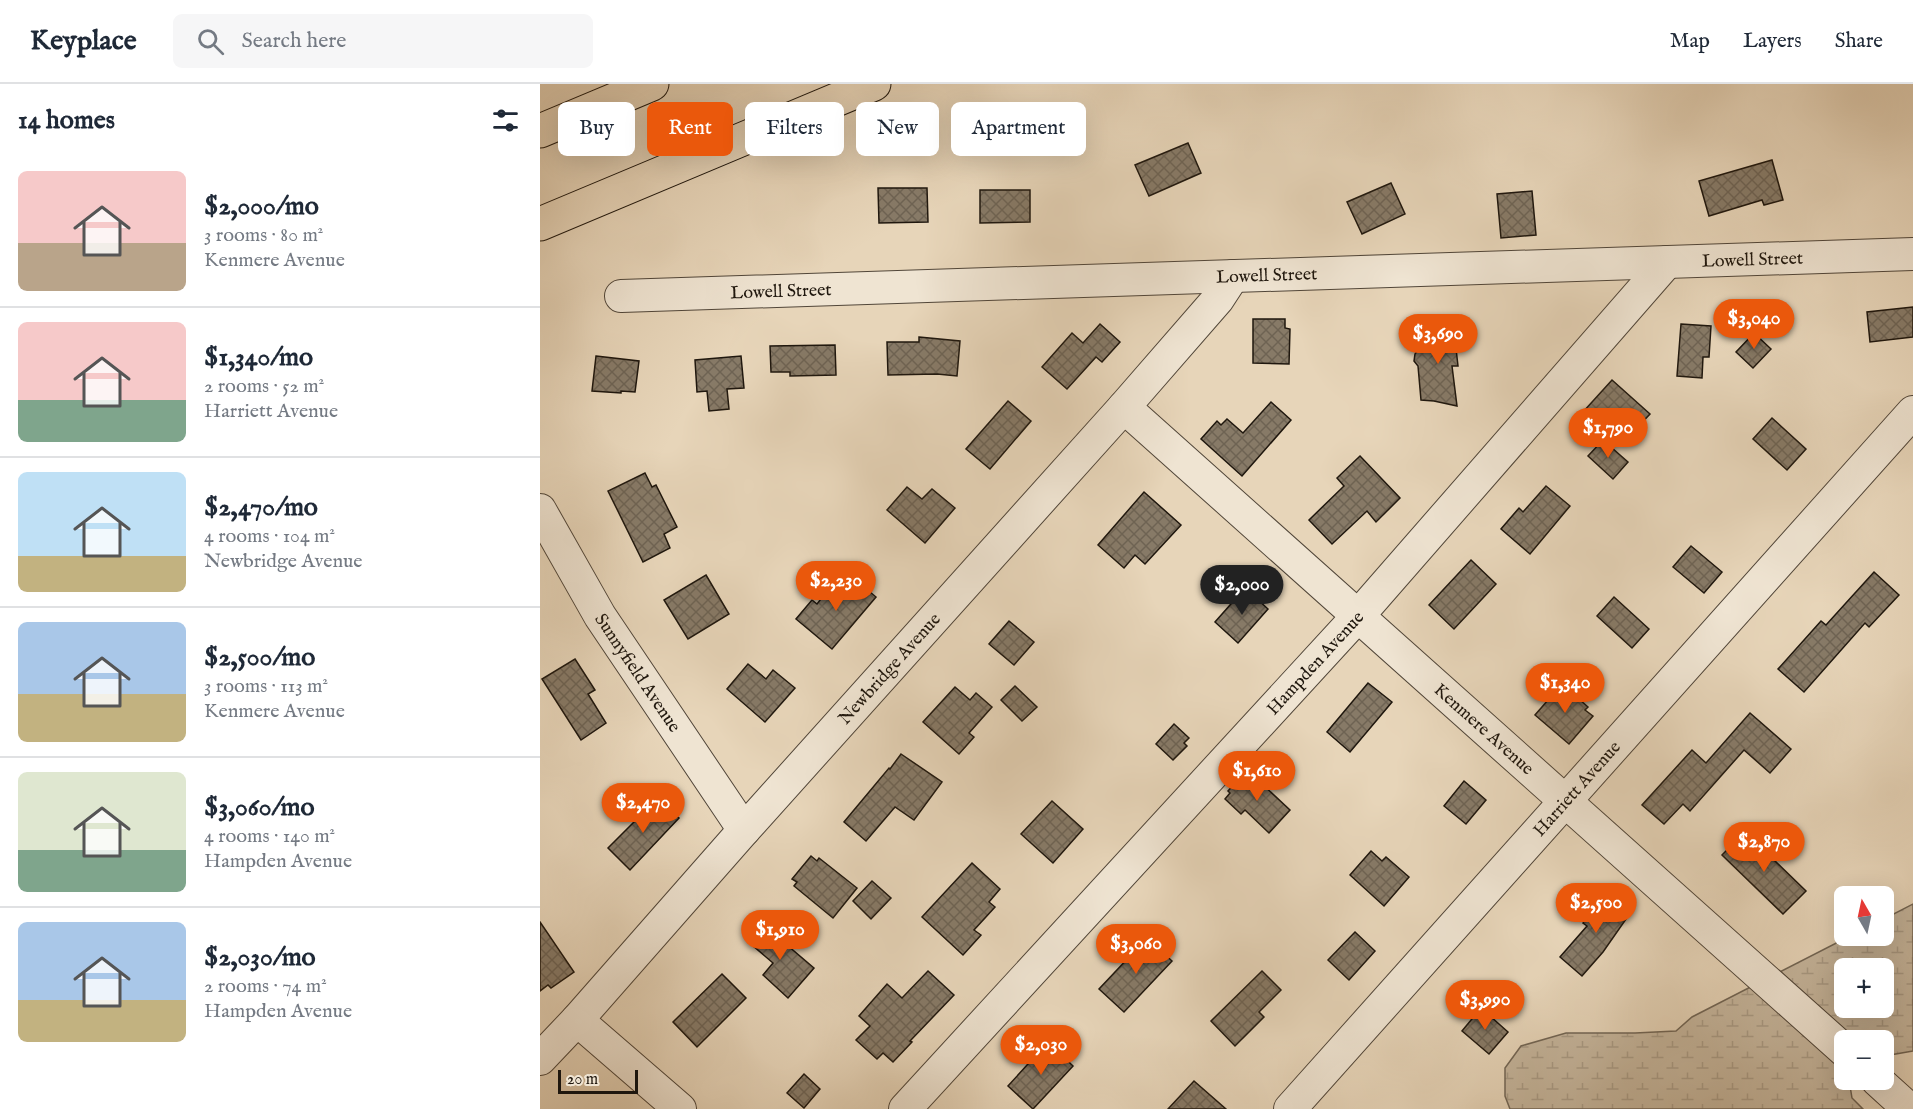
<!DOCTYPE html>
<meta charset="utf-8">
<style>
body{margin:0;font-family:"IM FELL English",serif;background:#f6f6f7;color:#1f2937;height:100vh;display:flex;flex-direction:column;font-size:22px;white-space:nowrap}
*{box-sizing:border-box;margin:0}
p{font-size:20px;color:#747a83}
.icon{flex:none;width:33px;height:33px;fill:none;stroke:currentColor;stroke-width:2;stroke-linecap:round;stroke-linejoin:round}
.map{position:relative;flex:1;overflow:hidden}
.drawer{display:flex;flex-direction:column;background:#fff;width:540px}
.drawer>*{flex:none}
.hud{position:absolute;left:18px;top:18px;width:570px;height:54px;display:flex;gap:12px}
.needle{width:39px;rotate:351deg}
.buttons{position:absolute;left:1294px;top:802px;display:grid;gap:12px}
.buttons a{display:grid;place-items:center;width:60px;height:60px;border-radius:9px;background:#fff;box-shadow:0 6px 24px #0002;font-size:30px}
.scale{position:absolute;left:18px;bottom:15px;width:80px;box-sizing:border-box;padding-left:6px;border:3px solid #1f170e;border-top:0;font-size:16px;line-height:21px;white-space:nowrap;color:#1f170e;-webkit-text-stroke:4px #efe4d2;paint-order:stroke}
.price{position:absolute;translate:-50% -51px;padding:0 14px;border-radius:21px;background:#ea580c;color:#fff;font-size:20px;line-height:39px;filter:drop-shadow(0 2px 3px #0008)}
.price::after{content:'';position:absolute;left:50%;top:36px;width:18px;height:14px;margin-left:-9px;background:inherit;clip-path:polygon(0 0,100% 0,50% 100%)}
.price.selected{background:#222;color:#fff}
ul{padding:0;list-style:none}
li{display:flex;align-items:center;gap:18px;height:150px;padding:0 18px}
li+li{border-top:2px solid #e0e1e3}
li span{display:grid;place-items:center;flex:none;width:168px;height:120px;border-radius:9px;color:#555}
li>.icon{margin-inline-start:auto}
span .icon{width:72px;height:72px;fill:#fffc;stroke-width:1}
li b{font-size:26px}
h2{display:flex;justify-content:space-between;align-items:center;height:72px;padding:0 18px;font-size:26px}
.pill{padding:0 21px;border-radius:9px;background:#fff;box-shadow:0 6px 24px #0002;font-size:21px;line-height:54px}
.pill.selected{background:#ea580c;color:#fff}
header{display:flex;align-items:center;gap:36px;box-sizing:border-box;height:84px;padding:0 30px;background:#fff;border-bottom:2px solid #e0e1e3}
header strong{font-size:28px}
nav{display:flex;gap:33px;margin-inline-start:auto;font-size:21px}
.search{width:420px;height:54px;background:#f6f6f7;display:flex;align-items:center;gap:15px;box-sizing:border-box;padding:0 21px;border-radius:9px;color:#747a83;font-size:22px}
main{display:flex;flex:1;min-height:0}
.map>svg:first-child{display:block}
.wetland{fill:url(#wetland-marsh);stroke:#726655;stroke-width:1.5;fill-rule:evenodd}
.building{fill:url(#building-cross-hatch);stroke:#1f170e;stroke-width:1.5}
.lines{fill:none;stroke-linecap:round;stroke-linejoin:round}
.minor-casing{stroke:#514639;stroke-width:34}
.highway-casing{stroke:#1f170e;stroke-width:35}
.minor{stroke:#efe4d2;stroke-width:32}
.highway{stroke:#e7d5b9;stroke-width:33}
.labels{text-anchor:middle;stroke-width:4.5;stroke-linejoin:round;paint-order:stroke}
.street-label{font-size:18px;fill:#1f170e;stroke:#efe4d2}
</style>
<header>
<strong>Keyplace</strong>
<div class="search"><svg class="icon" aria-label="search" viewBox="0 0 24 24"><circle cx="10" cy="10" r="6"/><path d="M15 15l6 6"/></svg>Search here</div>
<nav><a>Map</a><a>Layers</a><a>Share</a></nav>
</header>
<main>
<section class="drawer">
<h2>14 homes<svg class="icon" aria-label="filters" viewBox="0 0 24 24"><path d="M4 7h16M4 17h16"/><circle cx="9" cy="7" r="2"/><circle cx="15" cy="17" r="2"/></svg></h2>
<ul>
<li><span style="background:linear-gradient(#f6c9c9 60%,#b9a48a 0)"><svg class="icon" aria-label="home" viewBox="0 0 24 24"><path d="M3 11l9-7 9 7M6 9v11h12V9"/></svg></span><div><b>$2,000/mo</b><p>3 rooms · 80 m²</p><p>Kenmere Avenue</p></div></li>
<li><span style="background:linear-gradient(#f6c9c9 65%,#7fa58c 0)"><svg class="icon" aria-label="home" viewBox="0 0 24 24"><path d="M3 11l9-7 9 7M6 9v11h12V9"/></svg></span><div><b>$1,340/mo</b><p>2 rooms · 52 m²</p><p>Harriett Avenue</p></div></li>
<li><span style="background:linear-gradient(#bfe0f5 70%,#c2b280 0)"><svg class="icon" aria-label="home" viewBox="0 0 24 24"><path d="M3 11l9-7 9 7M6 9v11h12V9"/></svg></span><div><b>$2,470/mo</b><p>4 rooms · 104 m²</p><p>Newbridge Avenue</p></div></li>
<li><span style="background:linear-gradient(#a9c7e8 60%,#c2b280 0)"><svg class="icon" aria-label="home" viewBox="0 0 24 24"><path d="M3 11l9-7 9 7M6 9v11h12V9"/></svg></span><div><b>$2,500/mo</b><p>3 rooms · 113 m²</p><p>Kenmere Avenue</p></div></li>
<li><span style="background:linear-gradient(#dfe7d0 65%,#7fa58c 0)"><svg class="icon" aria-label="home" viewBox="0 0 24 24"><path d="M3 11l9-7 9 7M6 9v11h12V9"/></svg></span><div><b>$3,060/mo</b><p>4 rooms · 140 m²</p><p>Hampden Avenue</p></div></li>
<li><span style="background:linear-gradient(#a9c7e8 65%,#c2b280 0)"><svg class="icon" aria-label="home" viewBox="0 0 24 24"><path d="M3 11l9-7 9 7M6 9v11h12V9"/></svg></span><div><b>$2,030/mo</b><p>2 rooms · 74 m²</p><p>Hampden Avenue</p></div></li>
</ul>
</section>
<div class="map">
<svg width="1373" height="1025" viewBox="0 0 1373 1025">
<defs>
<pattern id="wetland-marsh" width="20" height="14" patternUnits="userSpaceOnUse" patternTransform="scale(1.5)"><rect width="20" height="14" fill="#c5b59c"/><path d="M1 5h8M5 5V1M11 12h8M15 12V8" fill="none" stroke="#a99b85"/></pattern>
<pattern id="building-cross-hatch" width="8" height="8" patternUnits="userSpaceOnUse" patternTransform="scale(1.5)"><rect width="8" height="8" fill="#877a67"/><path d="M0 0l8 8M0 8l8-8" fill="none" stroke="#6e6353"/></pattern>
</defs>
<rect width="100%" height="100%" fill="#e7d5b9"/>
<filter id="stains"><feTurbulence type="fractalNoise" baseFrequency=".00333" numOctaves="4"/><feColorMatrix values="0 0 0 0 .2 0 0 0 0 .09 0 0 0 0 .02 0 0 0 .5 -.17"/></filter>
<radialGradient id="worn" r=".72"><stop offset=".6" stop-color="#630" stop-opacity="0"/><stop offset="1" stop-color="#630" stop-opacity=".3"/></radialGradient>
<path class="wetland" d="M 1373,820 L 1373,967 L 1344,972 L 1344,957 L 1305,957 L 1305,996 L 1309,996 L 1312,1014 L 1323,1025 L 970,1025 L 965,1012 L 965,984 L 981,962 L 1026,949 L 1095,949 L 1136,947 L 1152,933 L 1310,852 L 1344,852 L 1344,835 ZM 1305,885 L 1344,885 L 1344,924 L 1305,924 Z"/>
<g class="building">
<polygon points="648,59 661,89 609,112 595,81"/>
<polygon points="1232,76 1243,116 1224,121 1222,116 1169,132 1159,97"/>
<polygon points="851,99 865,130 822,150 807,118"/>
<polygon points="338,104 387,104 388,138 339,139"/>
<polygon points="440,106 490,106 490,138 440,139"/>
<polygon points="992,107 996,151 961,154 957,110"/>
<polygon points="1373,223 1373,253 1330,258 1327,228"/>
<polygon points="713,235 745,235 745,244 750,245 749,280 713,279"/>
<polygon points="909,239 910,247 914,247 918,282 912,282 917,322 894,317 881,316 878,282 874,277 875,270 888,253 886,241"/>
<polygon points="560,240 580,258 562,278 556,273 527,305 502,283 532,249 543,259"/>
<polygon points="1141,240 1171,242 1169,273 1163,273 1162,294 1137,292"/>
<polygon points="1214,249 1231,265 1213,284 1196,268"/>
<polygon points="379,253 420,257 417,292 397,290 348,291 347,258 379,258"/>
<polygon points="295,261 296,291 250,292 250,288 231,288 230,262"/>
<polygon points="56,272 99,277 95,308 81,307 81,309 52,307"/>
<polygon points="201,272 204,304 187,305 189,325 169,327 167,307 157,308 155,276"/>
<polygon points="1072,296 1110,330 1080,362 1043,328"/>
<polygon points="468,317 491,337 450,385 426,365"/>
<polygon points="731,318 751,336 702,392 661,355 677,337 681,341 687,335 703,349"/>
<polygon points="1232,334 1266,365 1247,386 1213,355"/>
<polygon points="1063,356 1088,378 1073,395 1048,372"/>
<polygon points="820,372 860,414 836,438 827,427 792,460 769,436 804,402 797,394"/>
<polygon points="105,389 112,403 116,401 137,443 124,450 130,464 103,478 68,407"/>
<polygon points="1006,402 1030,422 990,470 961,445 979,424 983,428"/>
<polygon points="367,403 382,415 392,405 415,424 385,459 347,426"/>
<polygon points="604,408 641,441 605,480 595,471 584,484 558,461"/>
<polygon points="1151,462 1182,488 1164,509 1133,483"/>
<polygon points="931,476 956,500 914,545 889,521"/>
<polygon points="1334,488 1359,511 1329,543 1325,539 1264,608 1238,585 1281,537 1286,541"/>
<polygon points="166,491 189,530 148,555 124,516"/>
<polygon points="312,493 336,513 292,565 256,535 272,516 277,520 288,506 295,512"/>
<polygon points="705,504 728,525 698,559 675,538"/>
<polygon points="1074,513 1109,545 1092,564 1057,532"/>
<polygon points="469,537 494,558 474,581 449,560"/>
<polygon points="35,575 55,606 48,610 66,639 41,656 2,595"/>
<polygon points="208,580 226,595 233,586 255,604 225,638 187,605"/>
<polygon points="828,599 852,618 810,668 787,648"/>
<polygon points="1022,600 1048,623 1045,626 1053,632 1029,660 995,631"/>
<polygon points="475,602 497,623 482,637 461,616"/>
<polygon points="415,603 430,616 436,609 452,623 429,649 434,653 419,670 383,638"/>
<polygon points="1210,629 1251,665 1230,689 1204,666 1150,727 1143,720 1124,740 1102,721 1152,666 1166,679"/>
<polygon points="634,640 649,654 644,659 647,662 633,676 616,660"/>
<polygon points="361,670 402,698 374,736 355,723 326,757 304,738 349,684 350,685"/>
<polygon points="707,686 750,726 729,749 705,726 701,730 685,715 690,709 688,707"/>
<polygon points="924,697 946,716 926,740 904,722"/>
<polygon points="118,714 139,734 90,786 68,764"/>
<polygon points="512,717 543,745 513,779 481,750"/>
<polygon points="1205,748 1266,807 1243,830 1182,771"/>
<polygon points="831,767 842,777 846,773 869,793 844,822 810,791"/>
<polygon points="271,772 277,777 279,774 317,804 293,834 254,802 257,798 252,795"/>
<polygon points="432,779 460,805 449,818 455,823 434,846 441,851 423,871 382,833"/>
<polygon points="332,797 351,814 331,835 313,817"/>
<polygon points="1064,809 1091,828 1063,868 1042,892 1020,873 1047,842 1043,839"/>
<polygon points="0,838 34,888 11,904 8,901 0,907"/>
<polygon points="221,839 274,884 248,914 223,891 233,879 206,856"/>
<polygon points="815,848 835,867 809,896 788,876"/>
<polygon points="607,854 632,877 584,928 559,905"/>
<polygon points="388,887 414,911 370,957 372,958 353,978 343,969 337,975 316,956 330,942 319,932 347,900 362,914"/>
<polygon points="722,887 741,906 719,928 724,933 695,962 671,937"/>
<polygon points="182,890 206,914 157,963 133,938"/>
<polygon points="941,924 968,948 949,970 922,947"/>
<polygon points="508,958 533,982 493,1025 468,1002"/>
<polygon points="264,990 280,1005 264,1024 247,1009"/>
<polygon points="654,997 686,1025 628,1025"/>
</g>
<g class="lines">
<g class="minor-casing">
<g id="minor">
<path id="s1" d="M 81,212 L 1373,170"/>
<path id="s2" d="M 584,323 L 1305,967"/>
<path id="s3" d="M 0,426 L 60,532 L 204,746"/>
<polyline points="37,936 140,1025"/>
<path id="s4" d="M 0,975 L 37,936 L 204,746 L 584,323 L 678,215 L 693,192"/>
<polyline points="1337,996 1369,1025"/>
<path id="s5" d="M 365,1025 L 818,532 L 1127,178"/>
<path id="s6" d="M 750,1025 L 1373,328"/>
</g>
</g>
<g class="highway-casing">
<g id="highway">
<polyline points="0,47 112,0"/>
<polyline points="0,140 334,0"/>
</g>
</g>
<use href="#minor" class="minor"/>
<use href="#highway" class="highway"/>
</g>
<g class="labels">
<g class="street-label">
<text dy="6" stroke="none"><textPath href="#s1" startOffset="1132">Lowell Street</textPath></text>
<text dy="6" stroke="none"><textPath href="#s1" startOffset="646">Lowell Street</textPath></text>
<text dy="6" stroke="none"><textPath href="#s1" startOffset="160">Lowell Street</textPath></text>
<text dy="6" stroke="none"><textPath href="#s5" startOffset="606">Hampden Avenue</textPath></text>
<text dy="6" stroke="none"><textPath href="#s4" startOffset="524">Newbridge Avenue</textPath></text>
<text dy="6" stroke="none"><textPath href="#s3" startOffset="190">Sunnyfield Avenue</textPath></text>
<text dy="6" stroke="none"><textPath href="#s2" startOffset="483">Kenmere Avenue</textPath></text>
<text dy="6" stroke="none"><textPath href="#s6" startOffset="430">Harriett Avenue</textPath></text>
</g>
</g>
<rect width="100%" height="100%" filter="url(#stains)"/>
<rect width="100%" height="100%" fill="url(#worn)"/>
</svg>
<div class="buttons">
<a><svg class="needle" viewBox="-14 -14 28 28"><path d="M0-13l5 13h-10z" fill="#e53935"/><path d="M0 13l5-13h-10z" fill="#747a83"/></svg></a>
<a>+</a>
<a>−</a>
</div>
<div class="scale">20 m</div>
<b class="price" style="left:1214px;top:266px">$3,040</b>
<b class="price" style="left:898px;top:281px">$3,690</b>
<b class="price" style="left:1068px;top:375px">$1,790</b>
<b class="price" style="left:296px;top:528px">$2,230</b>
<b class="price selected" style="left:702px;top:532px">$2,000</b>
<b class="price" style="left:1025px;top:630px">$1,340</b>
<b class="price" style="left:717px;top:718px">$1,610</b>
<b class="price" style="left:103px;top:750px">$2,470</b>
<b class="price" style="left:1224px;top:789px">$2,870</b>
<b class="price" style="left:1056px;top:850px">$2,500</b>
<b class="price" style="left:240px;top:877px">$1,910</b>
<b class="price" style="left:596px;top:891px">$3,060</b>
<b class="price" style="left:945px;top:947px">$3,990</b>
<b class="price" style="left:501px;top:992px">$2,030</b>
<div class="hud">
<a class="pill">Buy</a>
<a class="pill selected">Rent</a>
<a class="pill">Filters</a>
<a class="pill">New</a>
<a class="pill">Apartment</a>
</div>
</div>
</main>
